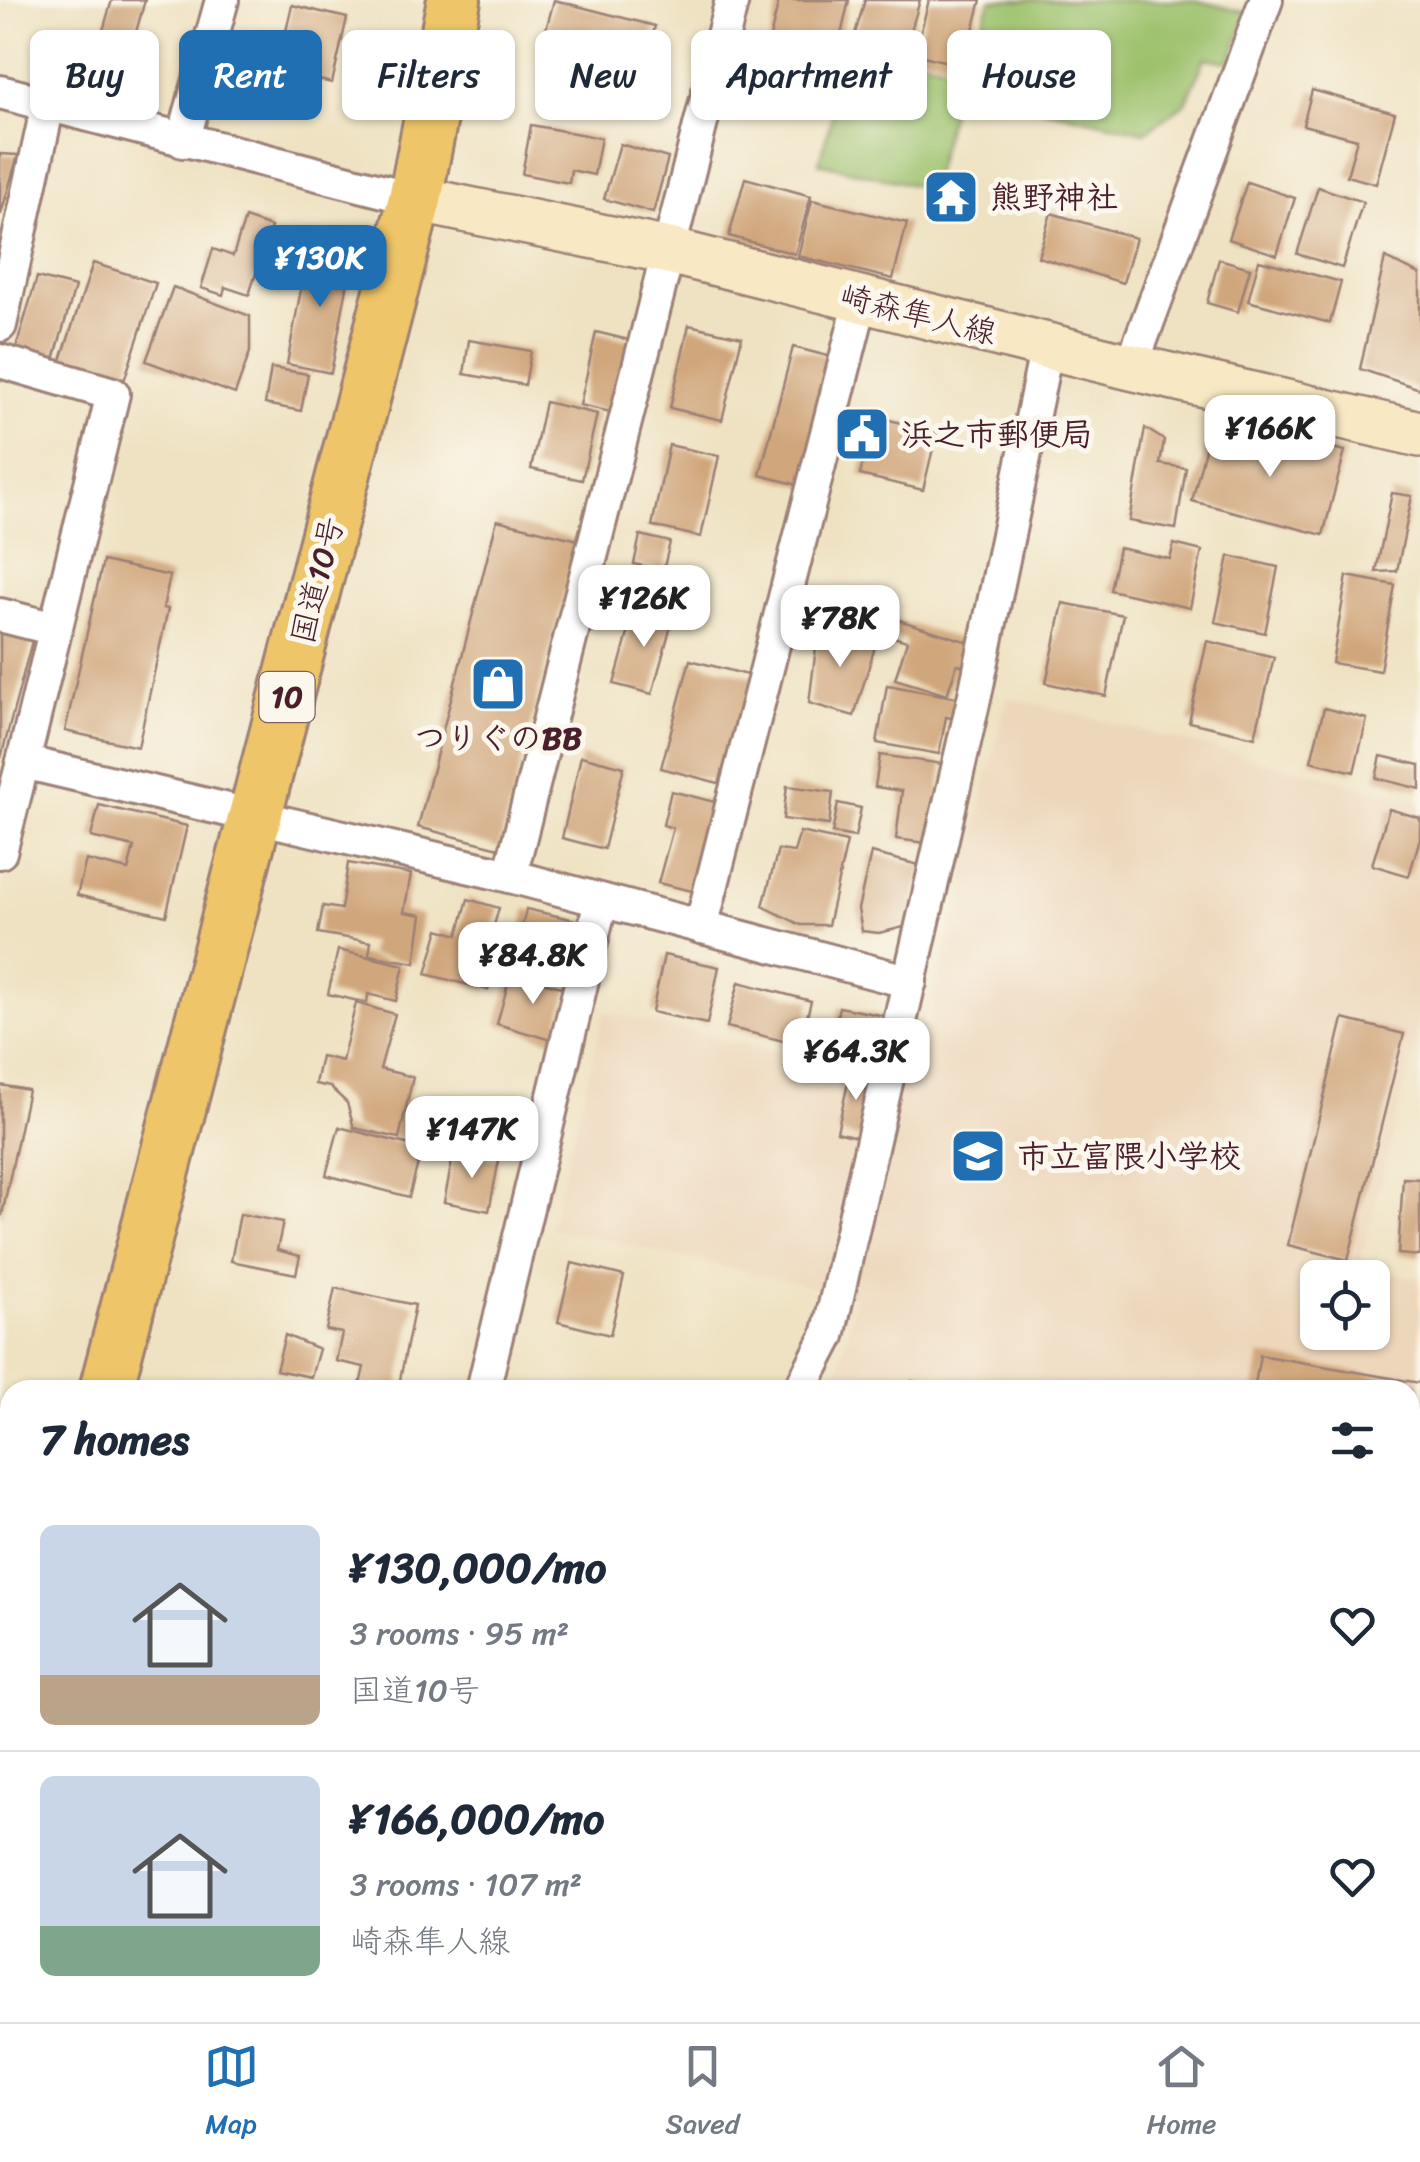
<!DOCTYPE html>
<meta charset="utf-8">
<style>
body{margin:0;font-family:Sriracha,"Klee One",sans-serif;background:#f2f2f3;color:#1f2937;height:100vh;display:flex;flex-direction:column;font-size:38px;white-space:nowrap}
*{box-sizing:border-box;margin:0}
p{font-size:32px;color:#747a83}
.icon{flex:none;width:55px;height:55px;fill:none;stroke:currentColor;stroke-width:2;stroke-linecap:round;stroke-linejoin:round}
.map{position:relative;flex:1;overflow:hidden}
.panel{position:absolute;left:0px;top:1380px;width:1420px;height:642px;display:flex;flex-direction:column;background:#fff;border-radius:30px 30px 0 0;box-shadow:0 2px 8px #0004}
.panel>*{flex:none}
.guide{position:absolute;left:30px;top:30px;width:1360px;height:90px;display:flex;gap:20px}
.fabs{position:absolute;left:1300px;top:1260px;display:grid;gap:20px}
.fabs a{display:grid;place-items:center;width:90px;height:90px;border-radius:15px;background:#fff;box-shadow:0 2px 8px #0004;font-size:50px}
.price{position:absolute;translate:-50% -85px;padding:0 22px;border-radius:20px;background:#fff;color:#222;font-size:32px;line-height:65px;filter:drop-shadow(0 2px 5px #0008)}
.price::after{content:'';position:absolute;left:50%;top:60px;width:30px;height:22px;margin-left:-15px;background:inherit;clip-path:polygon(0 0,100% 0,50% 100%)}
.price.selected{background:#1f6fb2;color:#fff}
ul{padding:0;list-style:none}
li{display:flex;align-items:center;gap:30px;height:250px;padding:0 40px}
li+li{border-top:2px solid #e0e1e3}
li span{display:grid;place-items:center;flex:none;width:280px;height:200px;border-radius:15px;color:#555}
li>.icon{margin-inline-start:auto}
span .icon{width:120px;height:120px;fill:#fffc;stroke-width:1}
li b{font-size:42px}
h2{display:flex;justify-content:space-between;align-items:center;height:120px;padding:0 40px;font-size:42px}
.tag{padding:0 35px;border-radius:15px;background:#fff;box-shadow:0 2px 8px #0004;font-size:35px;line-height:90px}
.tag.selected{background:#1f6fb2;color:#fff}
.menu{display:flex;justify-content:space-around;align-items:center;height:140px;border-top:2px solid #e0e1e3;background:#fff;font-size:28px;color:#747a83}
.menu a{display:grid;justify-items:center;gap:5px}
.menu .selected{color:#1f6fb2}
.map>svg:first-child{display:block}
.built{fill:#edd7bb;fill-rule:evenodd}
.green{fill:#9cc16c;stroke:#73704c;stroke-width:2.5}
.building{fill:#d0a67b}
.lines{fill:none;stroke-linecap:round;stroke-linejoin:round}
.minor-casing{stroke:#9c8076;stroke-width:38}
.secondary-casing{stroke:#9c8076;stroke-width:50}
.primary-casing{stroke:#9c8076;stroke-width:55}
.trunk-casing{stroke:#9c8076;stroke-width:58}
.path{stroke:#9c8076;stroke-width:6;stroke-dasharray:2.5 8;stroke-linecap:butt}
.minor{stroke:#fff;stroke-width:32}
.secondary{stroke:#f8e8c3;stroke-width:45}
.primary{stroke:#eec569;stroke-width:50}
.trunk{stroke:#eec569;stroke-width:52}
.labels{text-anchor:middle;stroke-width:10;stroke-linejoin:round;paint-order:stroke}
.shield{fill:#fbf7ec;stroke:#7f6065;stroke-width:2.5}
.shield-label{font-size:30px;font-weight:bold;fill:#4a1f2b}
.poi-label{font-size:32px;font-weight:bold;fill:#4a1f2b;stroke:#fbf7ec;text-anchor:start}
.street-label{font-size:32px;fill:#4a1f2b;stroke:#fbf7ec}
</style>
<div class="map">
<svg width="1420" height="2022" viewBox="0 0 1420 2022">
<rect width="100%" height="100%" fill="#fbf7ec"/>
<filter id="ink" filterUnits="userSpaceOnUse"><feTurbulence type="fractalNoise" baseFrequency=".01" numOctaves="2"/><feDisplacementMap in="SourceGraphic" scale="20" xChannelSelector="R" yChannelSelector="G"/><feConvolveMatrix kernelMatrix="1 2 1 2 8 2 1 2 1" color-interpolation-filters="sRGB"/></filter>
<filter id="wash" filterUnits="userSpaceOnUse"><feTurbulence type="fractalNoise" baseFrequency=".0048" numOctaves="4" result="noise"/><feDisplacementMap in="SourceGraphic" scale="40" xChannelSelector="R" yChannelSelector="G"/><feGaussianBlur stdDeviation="2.25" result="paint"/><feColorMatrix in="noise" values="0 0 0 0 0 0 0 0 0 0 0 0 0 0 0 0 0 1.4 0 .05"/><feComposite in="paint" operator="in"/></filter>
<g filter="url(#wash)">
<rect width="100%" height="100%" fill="#efe2c2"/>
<path class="built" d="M 1007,697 L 1296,769 L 1420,802 L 1420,1026 L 1360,1265 L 1420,1279 L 1420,1502 L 1410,1500 L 1410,1390 L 833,1390 L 856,1296 L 550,1228 L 604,1012 L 914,1084 ZM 1318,1278 L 1372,1278 L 1372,1332 L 1318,1332 Z"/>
<g class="green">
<polygon points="990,0 1195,0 1248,13 1229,62 1205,58 1186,103 1145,132 957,89 930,189 819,163 852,42 968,71"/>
<polygon points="1410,1511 1420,1513 1420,1734 1410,1790"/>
<polygon points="1410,1938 1420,1939 1420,2022 1233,2022 1236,2013 1410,2012"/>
</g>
<g id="blocks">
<g class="building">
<polygon points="112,0 145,0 133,43 102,34"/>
<polygon points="554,0 655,26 642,78 540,52"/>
<polygon points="779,0 849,0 827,96 760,80"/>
<polygon points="865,0 920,0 905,51 854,37"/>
<polygon points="929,0 981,0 964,66 915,54"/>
<polygon points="292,5 347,18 332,83 277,70"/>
<polygon points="1312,90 1395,113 1376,184 1347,176 1357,139 1303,125"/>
<polygon points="531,125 601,138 594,175 571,170 569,183 522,174"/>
<polygon points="620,144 668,158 653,213 604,199"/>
<polygon points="0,154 18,155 1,214 0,214"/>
<polygon points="745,178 811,196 795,254 729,236"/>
<polygon points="1247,182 1295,198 1277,255 1228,239"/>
<polygon points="1318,187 1363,202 1342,268 1297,254"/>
<polygon points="812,200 907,223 893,279 798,256"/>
<polygon points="1051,213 1136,238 1123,283 1038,257"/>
<polygon points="245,218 271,227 249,295 225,287 223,295 201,288 213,249 233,256"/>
<polygon points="309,246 353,255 331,373 287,364"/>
<polygon points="1385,258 1420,274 1420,389 1360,369"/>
<polygon points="1219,259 1250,268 1238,312 1207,303"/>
<polygon points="1259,260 1341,282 1330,323 1248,301"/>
<polygon points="93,263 156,283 123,384 60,363"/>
<polygon points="37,277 75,287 54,360 16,348"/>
<polygon points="173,287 250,316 250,352 235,394 146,361"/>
<polygon points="689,325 742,337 722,420 670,408"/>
<polygon points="596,332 641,343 624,415 580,405"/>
<polygon points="469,340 531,351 525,385 464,374"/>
<polygon points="793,347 839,359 806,487 760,475"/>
<polygon points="271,368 308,374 301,411 265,404"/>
<polygon points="545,402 597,414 582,480 531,469"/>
<polygon points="874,416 937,432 923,490 860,475"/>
<polygon points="1145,428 1164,440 1160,464 1186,468 1176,529 1129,521"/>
<polygon points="1210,429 1295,451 1299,440 1345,451 1323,535 1192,501"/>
<polygon points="669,445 719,456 701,537 652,526"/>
<polygon points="1392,493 1412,496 1397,571 1376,572"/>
<polygon points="497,520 578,540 499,848 418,827"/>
<polygon points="640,535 670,542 663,571 634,564"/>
<polygon points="1174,544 1202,551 1190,608 1110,590 1119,548 1170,559"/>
<polygon points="1229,556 1278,567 1265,633 1215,622"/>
<polygon points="103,561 170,576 163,608 168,609 138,747 65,731"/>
<polygon points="1347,576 1395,585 1380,671 1332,663"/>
<polygon points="1063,603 1123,615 1106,696 1046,683"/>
<polygon points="636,605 674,615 652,694 614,684"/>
<polygon points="892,618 981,646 974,669 957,664 947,695 895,679 907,641 886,635"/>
<polygon points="819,624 876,643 854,716 809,703"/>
<polygon points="0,627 33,637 1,758 0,758"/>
<polygon points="1207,641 1274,657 1255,737 1189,722"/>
<polygon points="690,660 755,677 726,785 661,768"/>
<polygon points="887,685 969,700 965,720 946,717 939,754 877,743"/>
<polygon points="1324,708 1367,719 1354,772 1311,761"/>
<polygon points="880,755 943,764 933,844 896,839 902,791 875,787"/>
<polygon points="581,756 624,767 604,849 562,838"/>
<polygon points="1381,756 1420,765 1420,789 1376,778"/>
<polygon points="787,786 833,792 829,825 783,819"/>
<polygon points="671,791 727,805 705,894 658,883 673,828 663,825"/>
<polygon points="838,803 861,808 855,837 832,833"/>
<polygon points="99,805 187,826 166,916 77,895 86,860 128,870 134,847 91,837"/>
<polygon points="1389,809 1420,818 1420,838 1409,876 1372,865"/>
<polygon points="800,832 847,842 828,925 801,925 763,906 778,850 794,852"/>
<polygon points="871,853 923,866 908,926 879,933 862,931 858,909"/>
<polygon points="348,863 411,874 404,912 422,915 415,963 369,955 371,942 318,933 323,906 341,909"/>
<polygon points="468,899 499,908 492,932 502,935 488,990 426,974 439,929 458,935"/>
<polygon points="526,909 584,922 573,975 514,963"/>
<polygon points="338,950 404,965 396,1001 368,994 367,1003 328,994"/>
<polygon points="664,955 719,967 707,1024 652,1012"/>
<polygon points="511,973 568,989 554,1041 497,1024"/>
<polygon points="739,982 811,1001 800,1045 727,1027"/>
<polygon points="356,1003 395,1014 380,1069 413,1077 399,1138 354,1128 347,1103 330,1087 315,1084 321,1056 342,1061"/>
<polygon points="839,1007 885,1016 876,1065 821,1055 826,1030 834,1032"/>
<polygon points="1343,1019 1404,1034 1348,1260 1288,1245"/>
<polygon points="851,1069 874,1073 860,1138 837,1132"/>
<polygon points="0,1085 28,1090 2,1215 0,1215"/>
<polygon points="339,1127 422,1148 409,1197 326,1175"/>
<polygon points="454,1151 499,1160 489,1211 444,1202"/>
<polygon points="1403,1178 1420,1179 1420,1256 1398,1254"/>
<polygon points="240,1214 283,1222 277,1250 300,1256 296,1274 231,1261"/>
<polygon points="572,1263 624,1276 610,1335 558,1322"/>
<polygon points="335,1288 415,1305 398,1390 384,1390 360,1385 364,1367 336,1361 342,1333 326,1330"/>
<polygon points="285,1335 319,1349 311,1377 276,1370"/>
<polygon points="1260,1355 1420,1383 1420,1497 1410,1495 1410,1390 1254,1390"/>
<polygon points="912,1381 944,1389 944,1390 910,1390"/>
<polygon points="103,2012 156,2012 154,2022 105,2022 101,2021"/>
<polygon points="178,2012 227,2012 225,2022 177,2022"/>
<polygon points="244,2012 289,2012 287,2022 241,2022"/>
<polygon points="381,2012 431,2012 429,2022 416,2022"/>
<polygon points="669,2012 719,2012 717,2022 666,2022"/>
</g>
</g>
</g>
<g filter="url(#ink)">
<use href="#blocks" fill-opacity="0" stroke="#9c8076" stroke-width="2.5"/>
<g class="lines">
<g class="minor-casing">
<g id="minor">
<polyline points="0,92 415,199"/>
<polyline points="183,141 222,0"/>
<polyline points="0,325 48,105"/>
<polyline points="0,361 113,394 23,762"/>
<polyline points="1131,367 1266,0"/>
<polyline points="0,615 55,629"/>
<polyline points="0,852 23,762 510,876 910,982"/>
<polyline points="510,876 732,0"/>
<polyline points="701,927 861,300"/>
<polyline points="483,1390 601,901"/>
<polyline points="800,1390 828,1336 976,690 1047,346"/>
<polyline points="455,2022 458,2012"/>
<polyline points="714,2022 716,2012"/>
</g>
</g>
<g class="secondary-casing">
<polyline id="secondary" points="415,199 669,251 1131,367 1420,434"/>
</g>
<g class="primary-casing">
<polyline id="primary" points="0,1567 10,1570"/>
</g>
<g class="trunk-casing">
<g id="trunk">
<polyline points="106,1390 415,199 454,0"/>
<polyline points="0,1861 10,1811"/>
<polyline points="1410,1889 1420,1892"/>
</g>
</g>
<polyline class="path" points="1211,2022 1213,2012"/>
<use href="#minor" class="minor"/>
<use href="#secondary" class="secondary"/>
<use href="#primary" class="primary"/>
<use href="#trunk" class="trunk"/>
</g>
</g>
<defs>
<g id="temple-square" transform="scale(2.875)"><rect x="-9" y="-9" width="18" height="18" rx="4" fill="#1f6fb2" stroke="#fbf7ec"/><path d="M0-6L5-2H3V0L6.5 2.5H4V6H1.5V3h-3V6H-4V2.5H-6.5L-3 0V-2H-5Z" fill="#fff"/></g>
<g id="civic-square" transform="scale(2.875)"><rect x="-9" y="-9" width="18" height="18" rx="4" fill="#1f6fb2" stroke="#fbf7ec"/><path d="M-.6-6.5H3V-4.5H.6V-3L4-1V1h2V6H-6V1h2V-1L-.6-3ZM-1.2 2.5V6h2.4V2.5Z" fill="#fff"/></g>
<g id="shop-square" transform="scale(2.875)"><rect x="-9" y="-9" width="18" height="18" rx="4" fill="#1f6fb2" stroke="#fbf7ec"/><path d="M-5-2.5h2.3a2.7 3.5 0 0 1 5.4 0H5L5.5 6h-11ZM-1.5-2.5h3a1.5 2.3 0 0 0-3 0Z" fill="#fff"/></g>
<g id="school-square" transform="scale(2.875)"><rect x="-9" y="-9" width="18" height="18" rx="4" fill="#1f6fb2" stroke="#fbf7ec"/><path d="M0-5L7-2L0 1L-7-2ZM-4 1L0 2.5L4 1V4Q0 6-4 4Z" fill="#fff"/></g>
</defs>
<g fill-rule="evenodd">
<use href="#temple-square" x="951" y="197"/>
<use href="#civic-square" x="862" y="434"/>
<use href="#shop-square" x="498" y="684"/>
<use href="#school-square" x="978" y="1156"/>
</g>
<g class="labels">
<rect class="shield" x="259.5" y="672" width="55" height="50" rx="8"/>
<g class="shield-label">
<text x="287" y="707">10</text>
</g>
<g class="poi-label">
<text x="990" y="208">熊野神社</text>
<text x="901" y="445">浜之市郵便局</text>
<text x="498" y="749" text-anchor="middle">つりぐのBB</text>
<text x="1017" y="1167">市立富隈小学校</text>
</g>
<g class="street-label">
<text transform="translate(918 314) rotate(14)" y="11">崎森隼人線</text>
<text transform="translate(317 580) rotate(-76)" y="11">国道10号</text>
</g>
</g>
</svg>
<div class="fabs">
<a><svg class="icon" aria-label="locate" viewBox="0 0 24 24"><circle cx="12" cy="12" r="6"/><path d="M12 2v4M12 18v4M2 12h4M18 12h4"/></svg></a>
</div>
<b class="price selected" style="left:320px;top:310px">¥130K</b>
<b class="price" style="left:1270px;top:480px">¥166K</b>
<b class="price" style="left:644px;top:650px">¥126K</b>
<b class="price" style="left:840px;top:670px">¥78K</b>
<b class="price" style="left:533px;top:1007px">¥84.8K</b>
<b class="price" style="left:856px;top:1103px">¥64.3K</b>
<b class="price" style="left:472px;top:1181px">¥147K</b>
<div class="guide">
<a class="tag">Buy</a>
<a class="tag selected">Rent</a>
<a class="tag">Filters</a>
<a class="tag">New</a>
<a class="tag">Apartment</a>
<a class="tag">House</a>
</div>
<section class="panel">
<h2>7 homes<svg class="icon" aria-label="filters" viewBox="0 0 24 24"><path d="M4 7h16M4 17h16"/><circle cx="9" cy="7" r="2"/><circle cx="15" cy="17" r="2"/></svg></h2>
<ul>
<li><span style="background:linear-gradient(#c9d6e8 75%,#b9a48a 0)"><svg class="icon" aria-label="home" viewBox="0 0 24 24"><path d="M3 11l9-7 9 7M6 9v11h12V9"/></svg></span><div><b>¥130,000/mo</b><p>3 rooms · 95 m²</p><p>国道10号</p></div><svg class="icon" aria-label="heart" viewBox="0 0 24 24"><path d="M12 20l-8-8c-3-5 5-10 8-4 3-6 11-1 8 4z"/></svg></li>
<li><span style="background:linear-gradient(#c9d6e8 75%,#7fa58c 0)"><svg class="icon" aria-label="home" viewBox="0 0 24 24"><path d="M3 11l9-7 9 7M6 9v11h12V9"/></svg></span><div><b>¥166,000/mo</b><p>3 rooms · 107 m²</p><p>崎森隼人線</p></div><svg class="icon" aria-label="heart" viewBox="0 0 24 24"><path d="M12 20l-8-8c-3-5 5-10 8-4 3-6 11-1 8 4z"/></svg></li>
</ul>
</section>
</div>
<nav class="menu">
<a class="selected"><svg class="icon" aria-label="map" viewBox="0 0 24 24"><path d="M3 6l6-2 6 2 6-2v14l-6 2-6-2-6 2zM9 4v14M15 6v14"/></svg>Map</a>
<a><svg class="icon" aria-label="saved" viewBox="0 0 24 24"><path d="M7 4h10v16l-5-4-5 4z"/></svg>Saved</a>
<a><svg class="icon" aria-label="home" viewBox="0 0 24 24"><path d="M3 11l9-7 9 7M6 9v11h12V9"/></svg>Home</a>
</nav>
